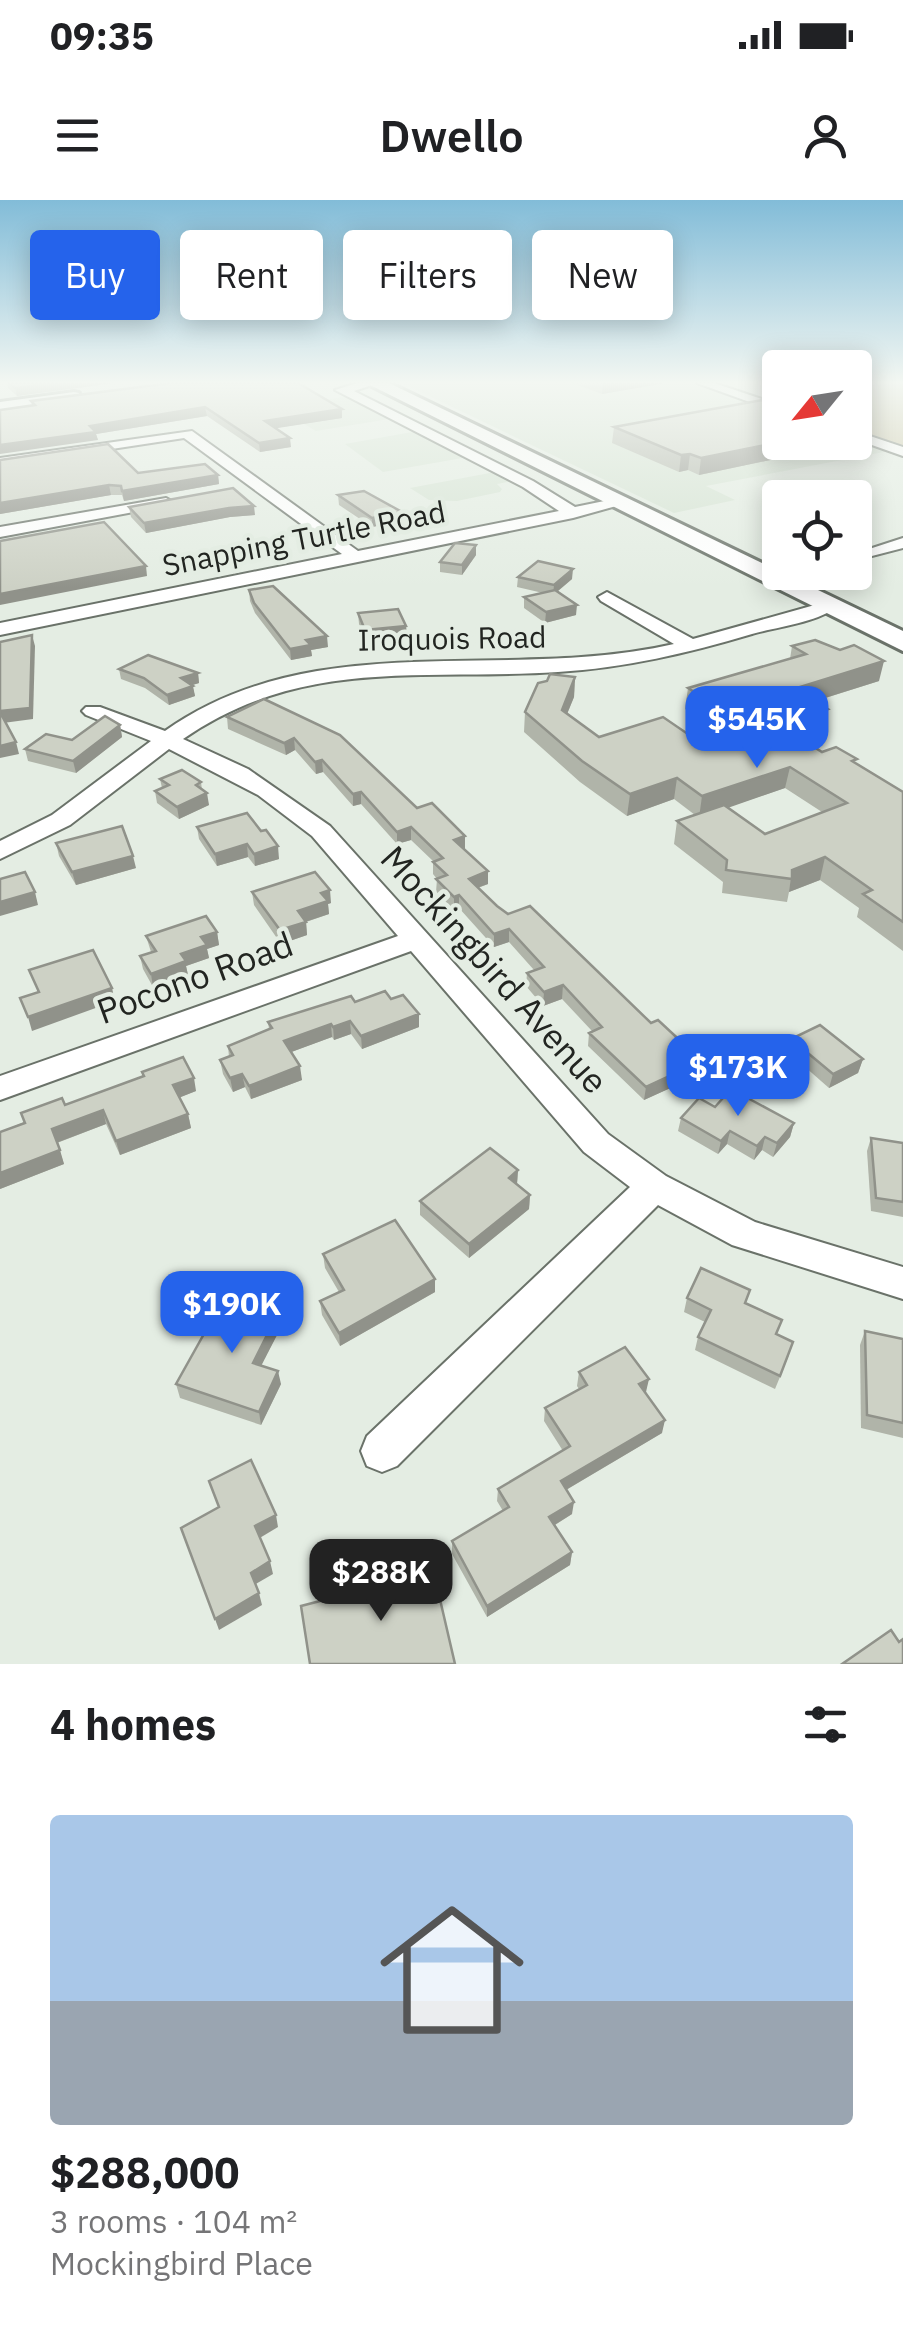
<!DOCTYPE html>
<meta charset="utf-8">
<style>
body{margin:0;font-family:"IBM Plex Sans",sans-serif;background:#f2f2f2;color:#202124;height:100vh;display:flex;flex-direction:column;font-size:38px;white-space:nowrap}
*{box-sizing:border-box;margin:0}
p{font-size:32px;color:#757577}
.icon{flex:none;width:55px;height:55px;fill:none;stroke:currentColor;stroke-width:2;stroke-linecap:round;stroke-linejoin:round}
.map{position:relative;height:1464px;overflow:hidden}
.details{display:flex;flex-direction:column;background:#fff;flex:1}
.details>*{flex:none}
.top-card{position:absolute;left:30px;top:30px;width:845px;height:90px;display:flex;gap:20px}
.needle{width:65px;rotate:240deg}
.tools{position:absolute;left:762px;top:150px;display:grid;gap:20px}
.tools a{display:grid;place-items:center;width:110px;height:110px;border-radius:10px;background:#fff;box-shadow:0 5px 25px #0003;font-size:50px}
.price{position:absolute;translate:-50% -85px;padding:0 22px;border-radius:20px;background:#2563eb;color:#fff;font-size:32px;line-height:65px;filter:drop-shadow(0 2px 5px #0008)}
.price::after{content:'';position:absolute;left:50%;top:60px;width:30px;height:22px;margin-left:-15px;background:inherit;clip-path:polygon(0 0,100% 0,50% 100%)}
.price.on{background:#222;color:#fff}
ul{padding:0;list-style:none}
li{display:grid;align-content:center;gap:20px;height:530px;padding:0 50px}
li span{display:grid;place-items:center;height:310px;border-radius:10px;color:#555}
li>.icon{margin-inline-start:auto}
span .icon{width:180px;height:180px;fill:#fffc;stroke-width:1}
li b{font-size:42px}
h2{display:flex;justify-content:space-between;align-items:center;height:120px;padding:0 50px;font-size:42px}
.tag{padding:0 35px;border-radius:10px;background:#fff;box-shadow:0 5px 25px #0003;font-size:35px;line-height:90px}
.tag.on{background:#2563eb;color:#fff}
.status{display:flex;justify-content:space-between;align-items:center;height:70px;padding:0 50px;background:#fff;direction:ltr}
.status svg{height:28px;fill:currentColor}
header{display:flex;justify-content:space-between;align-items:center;height:130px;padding:0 50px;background:#fff;font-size:45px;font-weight:600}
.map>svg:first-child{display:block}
.built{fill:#d5e3d3}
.green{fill:#cac4a3}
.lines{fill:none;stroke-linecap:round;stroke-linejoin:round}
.minor-casing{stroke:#6a7269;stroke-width:4}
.tertiary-casing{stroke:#6a7269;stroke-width:6}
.primary-casing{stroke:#6a7269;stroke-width:6}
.minor{fill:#fff;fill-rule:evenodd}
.tertiary{fill:#fff;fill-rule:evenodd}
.primary{fill:#fff;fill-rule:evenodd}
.wall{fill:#b0b4a9;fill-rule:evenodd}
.shaded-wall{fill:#90928a}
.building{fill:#cdd1c5;stroke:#90928a;stroke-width:2.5}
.labels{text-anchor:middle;stroke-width:9;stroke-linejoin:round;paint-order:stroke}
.far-street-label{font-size:30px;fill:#222521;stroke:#e4ede3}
.street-label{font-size:35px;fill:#222521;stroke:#e4ede3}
</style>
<div class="status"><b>09:35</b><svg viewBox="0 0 49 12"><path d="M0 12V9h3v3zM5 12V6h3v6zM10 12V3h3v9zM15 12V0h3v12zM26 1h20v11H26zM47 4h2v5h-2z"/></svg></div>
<header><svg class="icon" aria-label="menu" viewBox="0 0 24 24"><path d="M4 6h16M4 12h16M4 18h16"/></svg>Dwello<svg class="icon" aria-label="person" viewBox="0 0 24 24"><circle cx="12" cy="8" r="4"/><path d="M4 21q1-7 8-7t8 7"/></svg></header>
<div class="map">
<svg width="903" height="1464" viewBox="0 0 903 1464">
<rect width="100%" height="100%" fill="#e4ede3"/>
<g class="built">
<polygon points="402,183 694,183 780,213 780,242 855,242 855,239 889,251 706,286 735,300 674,313"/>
<polygon points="344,197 389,219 316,231 276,207"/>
<polygon points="418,231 468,257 383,272 345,244"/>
<polygon points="495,272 513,281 497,284 502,289 500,292 457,301 429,300 410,288"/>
</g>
<polygon class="green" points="855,183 903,183 903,246 855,229"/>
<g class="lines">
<g class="minor-casing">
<g id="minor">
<polygon points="357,183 378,183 354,191 533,281 575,307 619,298 627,303 573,318 0,435 0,423 342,354 184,238 0,266 0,258 192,231 358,351 559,311 523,287 335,190"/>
<polygon points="697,183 714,183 780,205 780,213"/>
<polygon points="855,231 903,247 903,256 855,239"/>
<polygon points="166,298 173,302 171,305 0,337 0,327"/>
<polygon points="903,338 903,348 868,357 860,352"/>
<path d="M 607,392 L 693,439 L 829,401 L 838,406 C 819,422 777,427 752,434 C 688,453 625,468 558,472 C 423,481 303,456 183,539 L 248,569 L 330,626 L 608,934 L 666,976 L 755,1022 L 903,1067 L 903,1099 L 732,1045 L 658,1005 L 397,1266 L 382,1272 L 367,1266 L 361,1251 L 367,1236 L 630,987 L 584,952 L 411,751 L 0,900 L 0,876 L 398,736 L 312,636 L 258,595 L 169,549 L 70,625 L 0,659 L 0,641 L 52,615 L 151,541 L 86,515 L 82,511 L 86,507 L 100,507 L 165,531 C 316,424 505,483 674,444 L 601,401 L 598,397 Z"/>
</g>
</g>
<g class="tertiary-casing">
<polygon id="tertiary" points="74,192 79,193 79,199 0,210 0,202"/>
</g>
<g class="primary-casing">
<polygon id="primary" points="366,183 389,183 903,431 903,451"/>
</g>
<use href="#minor" class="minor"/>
<use href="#tertiary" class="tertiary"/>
<use href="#primary" class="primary"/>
</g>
<g class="wall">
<polygon points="7,183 114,183 17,196 8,188"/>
<polygon points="572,183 666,183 602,194"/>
<polygon points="31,201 342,209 342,218 275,228 291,247 260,252 207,216 96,234 98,240 32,205"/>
<polygon points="614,227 842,245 699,275 688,270 679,272 612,243"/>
<polygon points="0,260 138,273 218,275 219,284 124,301 122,295 111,295 0,314"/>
<polygon points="338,295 402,312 402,321 372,327 339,305"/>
<polygon points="129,307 255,315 230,317 146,333 131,317"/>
<polygon points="476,345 476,355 462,375 440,372 440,362"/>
<polygon points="518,377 572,379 557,392 576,415 545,423 524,408 524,397 543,393 517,387"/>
<polygon points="249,390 328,447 311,450 312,456 291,460 255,413 250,401"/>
<polygon points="358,413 406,426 407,437 366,441 359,424"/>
<path d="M 792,446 L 879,481 L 816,501 L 828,509 L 823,530 L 800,538 L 822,552 L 856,563 L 903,592 L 903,751 L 857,717 L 859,708 L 820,680 L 789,692 L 787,702 L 722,693 L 723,682 L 674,644 L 677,621 L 695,615 L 674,599 L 627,616 L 580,582 L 524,532 L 525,512 L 575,477 L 574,497 L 567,514 L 599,537 L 698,541 L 723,533 L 685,509 L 688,488 L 790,459 ZM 785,588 L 822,612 L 765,634 L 728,607 Z"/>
<polygon points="119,469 198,473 199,483 192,485 195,496 169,505 145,488 121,479"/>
<polygon points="264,499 417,608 465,636 465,649 488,684 478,688 497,706 702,861 699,875 644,900 588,846 589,833 592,831 562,799 543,806 526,786 527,773 534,770 509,742 494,747 459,708 454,710 436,692 437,679 433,674 433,661 411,640 397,644 361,604 353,606 323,572 316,574 295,550 286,555 228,529 227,517"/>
<polygon points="120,525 122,537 76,573 28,561 25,549 72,540"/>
<polygon points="160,579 201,582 202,590 209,605 179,619 157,603 155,591 162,588"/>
<polygon points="247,613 279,659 255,666 248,657 217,666 199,639 197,627"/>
<polygon points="56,643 136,668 76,685 59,656"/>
<polygon points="252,692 331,703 328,704 329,714 306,722 307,735 281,744 254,705"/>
<polygon points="217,732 219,745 207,749 209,758 186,766 188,775 153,787 143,769 140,756 151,752 146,736"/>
<polygon points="391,799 419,814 419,827 362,849 351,834 334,840 332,837 291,852 302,880 251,899 245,887 233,892 223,874 220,860 229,857 228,846 269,829 268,822 355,802"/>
<polygon points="791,839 863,859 858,873 829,888 788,852"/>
<polygon points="142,872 196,891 180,897 188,914 191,928 120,955 106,924 57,943 64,964 0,989 0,932 65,905 143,876"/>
<polygon points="715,907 794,923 790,937 773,957 762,950 754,960 727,944 718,954 678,931 681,918"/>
<polygon points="871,938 903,943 903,1017 871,1011 867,951"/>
<polygon points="518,970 517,984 530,995 529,1009 469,1058 420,1015 420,1001"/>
<polygon points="323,1054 435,1092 340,1146 322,1115 320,1101 339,1092 325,1068"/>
<polygon points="687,1098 747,1104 777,1134 789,1155 775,1189 695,1150 698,1137 705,1122 684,1112"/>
<polygon points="260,1101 263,1114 261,1117 277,1135 261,1165 281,1184 261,1225 180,1198 176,1184"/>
<polygon points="865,1131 903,1139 903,1238 861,1228 860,1145"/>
<polygon points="579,1172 646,1192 662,1233 566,1290 572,1314 555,1325 572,1352 570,1365 487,1417 452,1354 452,1341 503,1311 497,1301 498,1289 563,1251 544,1221 545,1208 579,1189 577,1186"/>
</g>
<g class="shaded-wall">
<polygon points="53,183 114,183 17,196 15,188"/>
<polygon points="603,183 666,183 602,194"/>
<polygon points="205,207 207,216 96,234 98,240 0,254 0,245 90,226"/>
<polygon points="342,209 342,218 265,230 265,221"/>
<polygon points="290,238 291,247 260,252 259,243"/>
<polygon points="780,242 843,242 842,245 699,275 701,258"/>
<polygon points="690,254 688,270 679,272 681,255"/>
<polygon points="218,275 219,284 124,301 122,291"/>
<polygon points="109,285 111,295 0,314 0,303"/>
<polygon points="254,306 255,315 230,317 146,333 144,323 229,308"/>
<polygon points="402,312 402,321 372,327 372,318"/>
<polygon points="476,345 476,355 462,375 462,365"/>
<polygon points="146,366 147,376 0,405 0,394"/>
<polygon points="573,369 572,379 553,395 554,385"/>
<polygon points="577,405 576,415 545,423 546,412"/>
<polygon points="406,426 407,437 366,441 365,430"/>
<polygon points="32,435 35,446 33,519 3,523 0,511"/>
<polygon points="327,436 328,447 311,450 312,456 291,460 290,449 306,440"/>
<polygon points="884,461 879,481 793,508 797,488"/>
<polygon points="198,473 199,483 183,488 181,478"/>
<polygon points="575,477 574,497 560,531 562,510"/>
<polygon points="193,486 195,496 169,505 167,495"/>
<polygon points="828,509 823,530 776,546 780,525"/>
<polygon points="120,525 122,537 76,573 73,561"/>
<polygon points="294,538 295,550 286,555 284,543"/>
<polygon points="16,542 19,554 0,558 0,546"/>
<polygon points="322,560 323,572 316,574 315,562"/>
<polygon points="790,567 785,588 699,618 702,596"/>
<polygon points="677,578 674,599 627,616 630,594"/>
<polygon points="361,592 361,604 353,606 353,594"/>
<polygon points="207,593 209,605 179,619 177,607"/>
<polygon points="411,627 411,640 397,644 397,632"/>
<polygon points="465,636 465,649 454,640"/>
<polygon points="247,644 248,657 217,666 215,654"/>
<polygon points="278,646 279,659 255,666 254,654"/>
<polygon points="133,656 136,668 76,685 72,672"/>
<polygon points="825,657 820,680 789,692 792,670"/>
<polygon points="488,671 488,684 468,691 469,679"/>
<polygon points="330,690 331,703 328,704 329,714 299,724 298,711 321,693"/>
<polygon points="35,692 38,705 0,716 0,702"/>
<polygon points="459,695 459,708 454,710 454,697"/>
<polygon points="306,722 307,735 281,744 280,730"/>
<polygon points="509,729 509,742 494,747 494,734"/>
<polygon points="217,732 219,745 207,749 209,758 186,766 188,775 153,787 151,774 181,754 201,737"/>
<polygon points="563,785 562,799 543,806 544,792"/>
<polygon points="112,788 115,801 32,831 28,817"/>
<polygon points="419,814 419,827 362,849 361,836"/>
<polygon points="350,821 351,834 334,840 333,827"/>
<polygon points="331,824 332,837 286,854 284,841"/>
<polygon points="863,859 858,873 829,888 833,874"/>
<polygon points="702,861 699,875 644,900 646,887"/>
<polygon points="300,866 302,880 251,899 249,886"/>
<polygon points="242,874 245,887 233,892 230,878"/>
<polygon points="194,878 196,891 176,899 173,885"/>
<polygon points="103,910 106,924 56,943 52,929"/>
<polygon points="188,914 191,928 120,955 116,941"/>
<polygon points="794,923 790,937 773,957 777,943"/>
<polygon points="730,931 727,944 718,954 721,941"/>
<polygon points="765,937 762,950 754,960 757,946"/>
<polygon points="60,950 64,964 0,989 0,973"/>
<polygon points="518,970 517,984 509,978"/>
<polygon points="530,995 529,1009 469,1058 469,1044"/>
<polygon points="435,1079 435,1092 340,1146 339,1133"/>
<polygon points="260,1101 263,1114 256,1128 253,1115"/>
<polygon points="274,1121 277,1135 256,1176 253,1163"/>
<polygon points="278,1171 281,1184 261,1225 259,1212"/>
<polygon points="649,1179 646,1192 637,1197 639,1184"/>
<polygon points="665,1220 662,1233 559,1294 561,1281"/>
<polygon points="574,1302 572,1314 548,1329 549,1317"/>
<polygon points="276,1315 278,1327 258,1339 255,1326"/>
<polygon points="572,1352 570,1365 487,1417 487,1406"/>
<polygon points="270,1361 273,1374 254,1385 251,1373"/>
<polygon points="259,1393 262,1405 219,1430 215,1419"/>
</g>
<g class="building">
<polygon points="9,183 53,183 15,188"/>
<polygon points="171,183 298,183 342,209 265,221 290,238 259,243 205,207 90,226 96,232 0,245 0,210 35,205 31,201"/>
<polygon points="762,200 780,206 780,242 701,258 690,254 681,255 614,227"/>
<polygon points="108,244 138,273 205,264 218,275 122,291 121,286 109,285 0,303 0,260"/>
<polygon points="233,288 254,306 229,308 144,323 129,307"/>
<polygon points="364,291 402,312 372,318 338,295"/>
<polygon points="104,322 146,366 0,394 0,341"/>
<polygon points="455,343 476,345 462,365 440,362"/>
<polygon points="538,361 573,369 554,385 518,377"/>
<polygon points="273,386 327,436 306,440 311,445 290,449 254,403 249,390"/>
<polygon points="555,390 577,405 546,412 524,397"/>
<polygon points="398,409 406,426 365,430 358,413"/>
<polygon points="32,435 30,508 0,511 0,442"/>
<polygon points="815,440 840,450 854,445 884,461 797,488 828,509 780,525 822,552 836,547 857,559 852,561 903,592 903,722 863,694 872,690 825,657 792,670 792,679 726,670 727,660 677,621 724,605 765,634 847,603 790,567 702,596 677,578 630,594 582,561 525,512 538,483 547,481 550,474 575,477 562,510 599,537 663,517 698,541 748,526 688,488 806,454 792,446"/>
<polygon points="148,455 198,473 181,478 193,486 167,495 144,478 119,469"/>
<polygon points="264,499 340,535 417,608 432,603 465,636 454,640 488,671 469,679 497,706 508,714 530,706 651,823 658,820 702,861 646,887 589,833 602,827 563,785 544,792 527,773 544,767 509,729 494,734 459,695 454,697 436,679 447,675 433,662 443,658 411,627 397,632 361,592 353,594 322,560 315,562 294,538 284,543 227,517"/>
<polygon points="0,512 16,542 0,546"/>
<polygon points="105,516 120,525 73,561 25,549 46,534 72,540"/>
<polygon points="182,570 201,582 196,585 207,593 177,607 155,591 169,585 160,579"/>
<polygon points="247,613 261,631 266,630 278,646 254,654 247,644 215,654 197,627"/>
<polygon points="122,626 133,656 72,672 56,643"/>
<polygon points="25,672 35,692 0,702 0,679"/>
<polygon points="315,672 330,690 321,693 328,701 298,711 306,722 280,730 252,692"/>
<polygon points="206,716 217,732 201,737 207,745 181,754 186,761 151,774 140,756 156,751 146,736"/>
<polygon points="93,750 112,788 28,817 20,798 39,792 29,770"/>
<polygon points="385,791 391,799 403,795 419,814 361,836 350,821 333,827 331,824 284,841 300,866 249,886 242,874 230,878 220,860 233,855 228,846 272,828 268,822 351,796 355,802"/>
<polygon points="820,825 863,859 833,874 791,839"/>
<polygon points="183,857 194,878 173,885 188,914 116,941 103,910 52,929 60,950 0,973 0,932 25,923 21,913 62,898 65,905 144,876 142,872"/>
<polygon points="731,889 794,923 777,943 765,937 757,946 730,931 721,941 681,918 699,898 715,907"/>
<polygon points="871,938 903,943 903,1002 876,998"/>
<polygon points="490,948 518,970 509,978 530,995 469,1044 420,1001"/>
<polygon points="395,1020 435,1079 339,1133 320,1101 344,1090 323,1054"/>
<polygon points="701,1068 750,1090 745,1103 782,1120 776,1134 793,1142 780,1176 698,1137 711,1110 687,1098"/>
<polygon points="228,1091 260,1101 253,1115 274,1121 253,1163 278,1171 259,1212 176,1184"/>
<polygon points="865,1131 903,1139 903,1223 867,1215"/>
<polygon points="625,1147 649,1179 639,1184 665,1220 561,1281 574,1302 549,1317 572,1352 487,1406 452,1341 509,1307 498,1289 570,1246 545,1208 587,1185 579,1172"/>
<polygon points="251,1260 276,1315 255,1326 270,1361 251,1373 259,1393 215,1419 181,1328 219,1307 209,1281"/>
<polygon points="432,1365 455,1464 310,1464 301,1406 374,1387 373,1380"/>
<polygon points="891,1430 899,1442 903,1439 903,1464 842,1464"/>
</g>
<linearGradient id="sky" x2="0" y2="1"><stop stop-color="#82bcd8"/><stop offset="0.47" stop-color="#f3f7f2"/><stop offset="1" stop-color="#f3f7f2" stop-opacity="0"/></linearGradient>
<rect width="903" height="388" fill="url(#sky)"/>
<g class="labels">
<g class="far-street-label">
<text transform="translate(304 339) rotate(-11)" y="10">Snapping Turtle Road</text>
<text transform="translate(452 439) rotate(-1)" y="10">Iroquois Road</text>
</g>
<g class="street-label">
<text transform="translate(494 770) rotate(48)" y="12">Mockingbird Avenue</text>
<text transform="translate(195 778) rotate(-20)" y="12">Pocono Road</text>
</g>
</g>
</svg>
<div class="tools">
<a><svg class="needle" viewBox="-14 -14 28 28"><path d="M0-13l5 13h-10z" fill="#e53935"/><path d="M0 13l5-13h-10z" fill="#757577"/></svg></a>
<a><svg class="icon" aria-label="locate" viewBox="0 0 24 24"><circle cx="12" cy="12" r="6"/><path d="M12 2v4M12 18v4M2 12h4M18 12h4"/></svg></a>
</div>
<b class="price" style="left:757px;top:571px">$545K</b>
<b class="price" style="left:738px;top:919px">$173K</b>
<b class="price" style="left:232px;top:1156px">$190K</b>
<b class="price on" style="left:381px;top:1424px">$288K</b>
<div class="top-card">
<a class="tag on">Buy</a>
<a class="tag">Rent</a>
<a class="tag">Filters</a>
<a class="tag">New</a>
</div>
</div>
<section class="details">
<h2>4 homes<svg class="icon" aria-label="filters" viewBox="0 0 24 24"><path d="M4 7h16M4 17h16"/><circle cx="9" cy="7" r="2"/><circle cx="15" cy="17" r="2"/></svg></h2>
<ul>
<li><span style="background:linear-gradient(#a9c7e8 60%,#9aa5b1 0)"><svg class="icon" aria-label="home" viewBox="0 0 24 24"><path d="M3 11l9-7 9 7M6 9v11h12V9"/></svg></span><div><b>$288,000</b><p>3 rooms · 104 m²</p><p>Mockingbird Place</p></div></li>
</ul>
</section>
